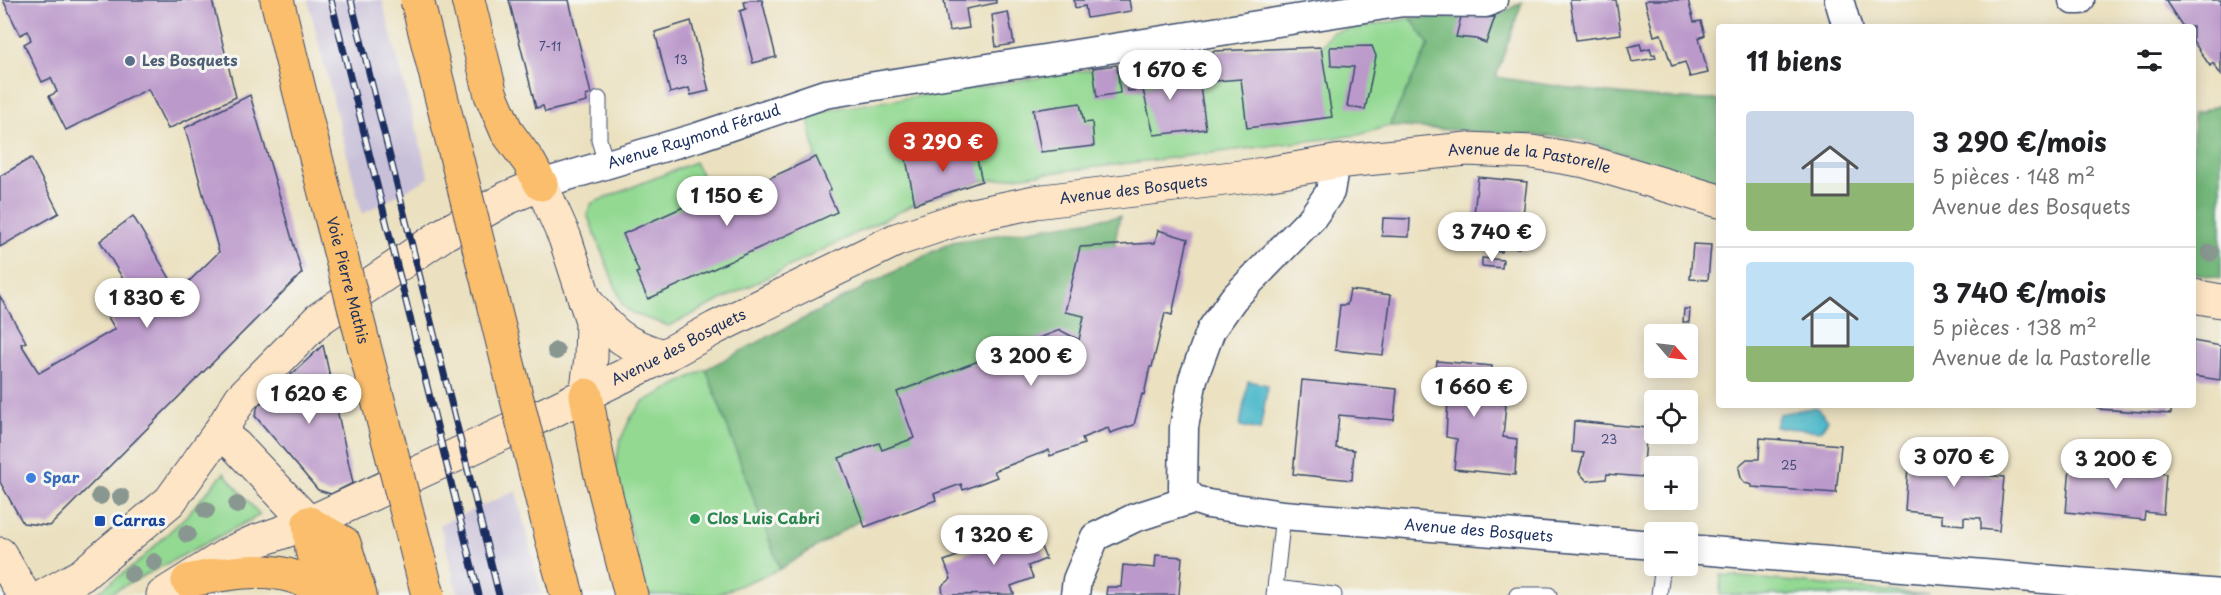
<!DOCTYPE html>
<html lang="fr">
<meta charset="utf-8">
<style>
body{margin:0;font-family:"Playpen Sans",sans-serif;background:#f2f2f2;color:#202124;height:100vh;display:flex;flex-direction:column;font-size:22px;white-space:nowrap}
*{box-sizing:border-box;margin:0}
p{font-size:20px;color:#757577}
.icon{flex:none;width:33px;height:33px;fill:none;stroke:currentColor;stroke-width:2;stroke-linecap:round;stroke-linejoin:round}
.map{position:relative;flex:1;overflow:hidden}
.side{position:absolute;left:1716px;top:24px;width:480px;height:384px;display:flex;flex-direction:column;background:#fff;border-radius:6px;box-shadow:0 3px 15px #0003}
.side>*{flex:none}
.needle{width:39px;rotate:118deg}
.controls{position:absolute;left:1644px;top:324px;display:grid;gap:12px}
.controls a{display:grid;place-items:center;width:54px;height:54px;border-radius:6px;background:#fff;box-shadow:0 3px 15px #0003;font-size:30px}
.price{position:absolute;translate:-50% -51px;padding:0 14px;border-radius:21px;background:#fff;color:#222;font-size:20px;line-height:39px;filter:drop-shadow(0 2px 3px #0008)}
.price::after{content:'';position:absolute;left:50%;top:36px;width:18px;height:14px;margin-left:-9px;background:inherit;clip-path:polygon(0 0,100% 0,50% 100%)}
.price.on{background:#c8321e;color:#fff}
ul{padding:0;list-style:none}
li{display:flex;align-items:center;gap:18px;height:150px;padding:0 30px}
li+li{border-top:2px solid #e0e0e0}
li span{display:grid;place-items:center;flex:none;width:168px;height:120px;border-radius:6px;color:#555}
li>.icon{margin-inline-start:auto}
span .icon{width:72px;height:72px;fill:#fffc;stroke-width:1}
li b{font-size:26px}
h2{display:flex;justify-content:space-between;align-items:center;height:72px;padding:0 30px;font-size:26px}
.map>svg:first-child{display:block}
.industrial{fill:#c8bfd8}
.green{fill:#93d992;stroke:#578478;stroke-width:1.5}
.forest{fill:#76b97c;stroke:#48746d;stroke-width:1.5}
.water{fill:#4eb9ca;stroke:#347494;stroke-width:1.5}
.building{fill:#bb99ca}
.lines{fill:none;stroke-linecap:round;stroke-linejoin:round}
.service-casing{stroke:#3a4a6d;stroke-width:17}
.minor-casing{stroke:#3a4a6d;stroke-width:31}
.secondary-casing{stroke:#3a4a6d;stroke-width:35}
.trunk-casing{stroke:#3a4a6d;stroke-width:35}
.service{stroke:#fff;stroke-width:15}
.minor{stroke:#fff;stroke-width:28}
.secondary{stroke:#fde5c5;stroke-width:33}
.trunk{stroke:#fabe6d;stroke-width:33}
.rail-casing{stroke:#1b2f5e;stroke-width:7}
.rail{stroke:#f6f6f2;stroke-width:4.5;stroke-dasharray:14;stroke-linecap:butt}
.trunk-bridge-casing{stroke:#3a4a6d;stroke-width:35;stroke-linecap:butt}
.trunk-bridge{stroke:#fabe6d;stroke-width:33}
.tree{fill:#899791}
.service-dot{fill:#5c6f8a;stroke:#f6f6f2;stroke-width:2}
.shop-dot{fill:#3f7fe0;stroke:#f6f6f2;stroke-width:2}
.leisure-dot{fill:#2e9e5b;stroke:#f6f6f2;stroke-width:2}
.transit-dot{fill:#1a4fb4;stroke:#f6f6f2;stroke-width:2}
.labels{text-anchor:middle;stroke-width:6;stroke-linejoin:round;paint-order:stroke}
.number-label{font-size:12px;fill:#434a79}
.service-label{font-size:15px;font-weight:bold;fill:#4e5e75;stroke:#f6f6f2;text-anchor:start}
.street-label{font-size:15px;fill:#1b2f5e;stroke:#f6f6f2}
.shop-label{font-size:15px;font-weight:bold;fill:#366cbe;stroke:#f6f6f2;text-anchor:start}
.leisure-label{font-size:15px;font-weight:bold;fill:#27864d;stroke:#f6f6f2;text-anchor:start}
.transit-label{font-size:15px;font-weight:bold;fill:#164399;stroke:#f6f6f2;text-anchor:start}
</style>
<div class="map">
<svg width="2221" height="595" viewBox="0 0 2221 595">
<rect width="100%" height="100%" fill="#f6f6f2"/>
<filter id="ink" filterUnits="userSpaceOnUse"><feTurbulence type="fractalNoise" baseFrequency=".0167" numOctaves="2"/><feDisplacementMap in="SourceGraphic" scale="12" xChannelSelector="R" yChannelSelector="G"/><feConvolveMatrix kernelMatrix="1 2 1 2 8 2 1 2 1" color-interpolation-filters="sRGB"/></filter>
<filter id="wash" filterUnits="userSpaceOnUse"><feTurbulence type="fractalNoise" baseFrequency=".008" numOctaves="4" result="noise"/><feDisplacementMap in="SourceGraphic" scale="24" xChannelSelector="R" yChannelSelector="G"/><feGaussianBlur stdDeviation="1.35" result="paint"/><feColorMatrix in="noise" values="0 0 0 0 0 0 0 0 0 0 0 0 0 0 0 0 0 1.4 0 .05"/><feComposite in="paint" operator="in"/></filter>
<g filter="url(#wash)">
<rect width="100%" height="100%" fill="#ebe1c0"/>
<g class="industrial">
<polygon points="308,0 382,0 429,178 362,214"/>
<polygon points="516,491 542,595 458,595 440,524"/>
</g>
<g class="green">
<polygon points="1411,18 1429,44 1389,126 1358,135 982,181 915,204 669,326 634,314 623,306 587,214 592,203 695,162 711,194 730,196 816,157 807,113 1213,51 1321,47 1332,32"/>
<polygon points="706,369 780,569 716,595 647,595 615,469 620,441 630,419 643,402"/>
<polygon points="224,473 260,515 107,595 101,595 99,591 136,564 185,517"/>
<polygon points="1721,575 1929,595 1720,595"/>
</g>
<g class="forest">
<path d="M 1522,2 L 1496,77 C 1569,88 1645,100 1719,100 L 1719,187 L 1576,138 L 1389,126 L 1429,45 L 1411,18 L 1495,17 Z"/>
<polygon points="2221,103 2221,278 2193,273 2193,113 2202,112"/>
<polygon points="1120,216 1088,381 780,569 706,369 952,242"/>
</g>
<g class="water">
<polygon points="1248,381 1268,385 1260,430 1240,426"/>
<polygon points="1816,407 1828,420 1820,431 1775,427 1779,414"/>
</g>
<g id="blocks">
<g class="building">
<polygon points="3,0 212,0 236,97 168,129 148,89 66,130 49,96 57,92 51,78 42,82 24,44 31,40 28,31 20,35"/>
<polygon points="509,0 569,0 591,94 586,96 587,102 545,112 543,106 536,108"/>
<polygon points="750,0 762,0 776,57 753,63 740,11 746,9 744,2"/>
<polygon points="944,0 996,0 996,3 966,9 969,28 949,31"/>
<polygon points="1074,0 1129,0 1131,11 1087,18 1085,6 1075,8"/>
<polygon points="1570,0 1616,0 1621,34 1576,40"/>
<polygon points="1649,0 1688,0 1694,22 1701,21 1705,35 1699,38 1708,73 1690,77 1685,62 1672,66 1661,34 1654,36 1645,1"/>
<polygon points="2165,0 2221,0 2221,75 2213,63 2210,66 2193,41 2193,27 2183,27"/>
<polygon points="1008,12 1014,44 996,47 992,15"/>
<polygon points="1461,17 1495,17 1486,43 1476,39 1456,37"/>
<polygon points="691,21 709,91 691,95 689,88 670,93 655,32"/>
<polygon points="1640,44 1642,50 1650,48 1652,55 1655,54 1656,58 1632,62 1628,47"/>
<polygon points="1372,46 1376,56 1365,110 1347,106 1354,67 1331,66 1330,47"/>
<polygon points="1321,47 1332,117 1247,128 1241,79 1216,81 1213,51"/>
<polygon points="1142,61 1146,88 1155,83 1179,81 1178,74 1198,71 1206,129 1154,135 1143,90 1128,91 1124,64"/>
<polygon points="1117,65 1120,93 1097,97 1093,68"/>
<polygon points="250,95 302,273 50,526 23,523 0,482 0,296 26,342 21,344 39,373 115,329 98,300 125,282 100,241 133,216 178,292 219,252 185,128"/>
<polygon points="1080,103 1084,123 1092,122 1094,146 1041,152 1033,110"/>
<polygon points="974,146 982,181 915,204 906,159"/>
<polygon points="816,157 831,190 828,192 837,212 648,299 636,273 639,272 623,234 726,188 730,196"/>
<polygon points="31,158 59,213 0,247 0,176"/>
<polygon points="1478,177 1527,182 1519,248 1503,246 1502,252 1486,250 1487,244 1471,242"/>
<polygon points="1383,218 1410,219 1409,237 1382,236"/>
<polygon points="1158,230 1188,239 1172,315 1165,313 1152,367 1150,367 1144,395 1142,394 1134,425 1110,433 1108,428 1082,438 1084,444 1050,456 1049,450 994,471 997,477 963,490 961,484 934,494 936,500 865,527 839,458 879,443 882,450 914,438 897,392 1060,330 1079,340 1084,316 1065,312 1080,247 1155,243"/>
<polygon points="1693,244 1711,245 1708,280 1690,279"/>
<polygon points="1482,258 1503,260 1502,268 1482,266"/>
<polygon points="1350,290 1391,295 1383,355 1335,350 1340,305 1347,305"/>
<polygon points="1684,309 1690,309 1689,322 1683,322"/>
<polygon points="2193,341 2221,346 2220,380 2193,376"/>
<polygon points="323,345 353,483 331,494 318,490 255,416 258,406"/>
<polygon points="1437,361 1492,366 1490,402 1506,404 1503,437 1517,439 1515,475 1454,469 1457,439 1446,437 1448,399 1426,396 1428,377 1435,378"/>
<polygon points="1302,380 1397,389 1394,420 1339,415 1336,448 1354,450 1352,480 1293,474"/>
<polygon points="2098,405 2171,405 2171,414 2098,409"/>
<polygon points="1574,421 1647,428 1643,477 1607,474 1606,479 1587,481 1579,472 1584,453 1572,452"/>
<polygon points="1760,438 1841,445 1836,493 1752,487 1752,485 1745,483 1741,478 1739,468 1741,464 1747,459 1759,459"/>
<polygon points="1909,450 1987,457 1985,475 2004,477 1999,531 1981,529 1981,518 1964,517 1964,525 1942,523 1942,515 1905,511"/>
<polygon points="2092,459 2150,464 2150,472 2166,474 2163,514 2145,512 2144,520 2066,512 2070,466 2091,468"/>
<polygon points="1033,528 1046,559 1028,566 1033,578 1011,586 1014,594 943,595 942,586 951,579 944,561"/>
<polygon points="1156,555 1182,557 1179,595 1106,595 1107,587 1121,587 1123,565 1155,568"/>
</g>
</g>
</g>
<g filter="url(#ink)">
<use href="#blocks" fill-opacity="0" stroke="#3a4a6d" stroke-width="1.5"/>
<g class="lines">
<g class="service-casing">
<g id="service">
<polyline points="599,99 599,140 606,163"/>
<polyline points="1275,588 1283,515"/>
<polyline points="1274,595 1275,588 1334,595"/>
<polyline points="1517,595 1549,595"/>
<polyline points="1659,595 1663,566"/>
</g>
</g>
<g class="minor-casing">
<g id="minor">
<polyline points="1839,0 1847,27"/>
<polyline points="2073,0 2080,0"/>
<path id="s1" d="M 1335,162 L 1330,192 L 1312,218 L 1233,299 L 1211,330 L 1193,379 L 1184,427 L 1183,488 L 1193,499 L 1208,504 L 1283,515 L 1654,545"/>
<path id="s2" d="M 541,184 L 698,137 L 825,94 L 1403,2 L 1486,3 L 1493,0"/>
<polyline points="1688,549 2221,594"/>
<polyline points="1075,595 1077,580 1095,537 1134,518 1193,499"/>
</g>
</g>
<g class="secondary-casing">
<g id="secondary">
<polyline points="2193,296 2221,301"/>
<path d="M 585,300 C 611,332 623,345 664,356"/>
<polyline points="219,433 236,446 309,523"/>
<polyline points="0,554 24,595"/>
<polyline points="46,595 82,575 170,501 219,433 241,398 319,319 444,234 507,198 541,184 565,238 592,321 591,358 586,395"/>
<path id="s3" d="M 163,595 L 230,553 L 254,542 L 309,523 L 556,409 L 664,356 L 715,328 L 896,240 L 968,216 L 1035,202 L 1265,174 L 1335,162 L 1467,149 L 1532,152 L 1585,161 L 1719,201"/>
</g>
</g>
<g class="trunk-casing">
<g id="trunk">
<polyline points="277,0 319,170"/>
<polyline points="468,0 491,95 507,132 529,162 541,184"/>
<polyline points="586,395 599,467 631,595"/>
<polyline points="309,523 344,543 360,595"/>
<polyline points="309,523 312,551 333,595"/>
<polyline points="556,555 567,595"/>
<path d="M 188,581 C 235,571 287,561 327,595"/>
</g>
</g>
<use href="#service" class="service"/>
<use href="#minor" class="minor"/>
<use href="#secondary" class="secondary"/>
<use href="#trunk" class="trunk"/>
<g class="rail-casing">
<g id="rail">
<polyline points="331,0 479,595"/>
<polyline points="351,0 499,595"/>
</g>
</g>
<use href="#rail" class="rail"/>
<g class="trunk-bridge-casing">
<g id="trunk-bridge">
<polyline points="417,0 556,555"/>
<path id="s4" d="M 319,170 L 428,595"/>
</g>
</g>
<use href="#trunk-bridge" class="trunk-bridge"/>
</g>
<g class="tree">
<circle cx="2210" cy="253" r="9"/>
<circle cx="556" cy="351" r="9"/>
<circle cx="100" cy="496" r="9"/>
<circle cx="121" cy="497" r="9"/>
<circle cx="237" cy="505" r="9"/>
<circle cx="206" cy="510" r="9"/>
<circle cx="187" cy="534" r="9"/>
<circle cx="154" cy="562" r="9"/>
<circle cx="132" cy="574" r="9"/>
</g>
</g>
<circle class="service-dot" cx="130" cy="61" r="6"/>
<circle class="shop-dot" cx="31" cy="478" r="6"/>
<circle class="leisure-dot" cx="695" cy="519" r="6"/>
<rect class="transit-dot" x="94" y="515" width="12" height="12" rx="3"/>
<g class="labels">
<g class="number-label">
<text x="550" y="51">7-11</text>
<text x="681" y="64">13</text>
<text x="1609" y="444">23</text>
<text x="1789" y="470">25</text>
</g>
<g class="service-label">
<text x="142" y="66">Les Bosquets</text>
</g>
<g class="street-label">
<text dy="5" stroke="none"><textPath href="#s2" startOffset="160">Avenue Raymond Féraud</textPath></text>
<text dy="5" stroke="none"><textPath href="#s3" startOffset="1458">Avenue de la Pastorelle</textPath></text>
<text dy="5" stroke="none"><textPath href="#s3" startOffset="1059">Avenue des Bosquets</textPath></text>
<text dy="5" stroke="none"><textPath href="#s4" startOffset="114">Voie Pierre Mathis</textPath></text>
<text dy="5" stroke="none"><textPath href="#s3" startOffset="573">Avenue des Bosquets</textPath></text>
<text dy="5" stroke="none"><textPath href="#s1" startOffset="678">Avenue des Bosquets</textPath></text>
</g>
<g class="shop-label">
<text x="43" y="483">Spar</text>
</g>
<g class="leisure-label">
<text x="707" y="524">Clos Luis Cabri</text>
</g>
<g class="transit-label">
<text x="112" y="526">Carras</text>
</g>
</g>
</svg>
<div class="controls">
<a><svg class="needle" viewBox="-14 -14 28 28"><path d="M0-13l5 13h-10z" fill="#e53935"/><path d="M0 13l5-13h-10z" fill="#757577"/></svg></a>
<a><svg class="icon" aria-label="locate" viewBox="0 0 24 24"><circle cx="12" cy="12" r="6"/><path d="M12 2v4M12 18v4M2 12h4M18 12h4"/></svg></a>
<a>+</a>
<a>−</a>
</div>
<b class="price" style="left:1170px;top:101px">1 670 €</b>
<b class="price on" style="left:943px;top:173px">3 290 €</b>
<b class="price" style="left:727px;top:227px">1 150 €</b>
<b class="price" style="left:1492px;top:263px">3 740 €</b>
<b class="price" style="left:147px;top:329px">1 830 €</b>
<b class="price" style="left:1031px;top:387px">3 200 €</b>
<b class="price" style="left:1474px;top:418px">1 660 €</b>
<b class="price" style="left:309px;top:425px">1 620 €</b>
<b class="price" style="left:1954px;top:488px">3 070 €</b>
<b class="price" style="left:2116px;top:490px">3 200 €</b>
<b class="price" style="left:994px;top:566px">1 320 €</b>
<section class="side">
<h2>11 biens<svg class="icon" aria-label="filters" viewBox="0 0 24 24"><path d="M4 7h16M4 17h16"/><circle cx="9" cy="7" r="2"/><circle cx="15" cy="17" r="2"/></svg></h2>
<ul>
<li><span style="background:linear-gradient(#c9d6e8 60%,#8fb573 0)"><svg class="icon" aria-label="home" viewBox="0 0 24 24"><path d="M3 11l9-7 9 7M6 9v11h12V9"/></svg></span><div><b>3 290 €/mois</b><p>5 pièces · 148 m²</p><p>Avenue des Bosquets</p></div></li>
<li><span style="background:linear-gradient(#bfe0f5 70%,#8fb573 0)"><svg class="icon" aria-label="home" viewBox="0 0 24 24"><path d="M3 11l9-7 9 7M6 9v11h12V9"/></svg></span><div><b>3 740 €/mois</b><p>5 pièces · 138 m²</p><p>Avenue de la Pastorelle</p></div></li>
</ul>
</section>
</div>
